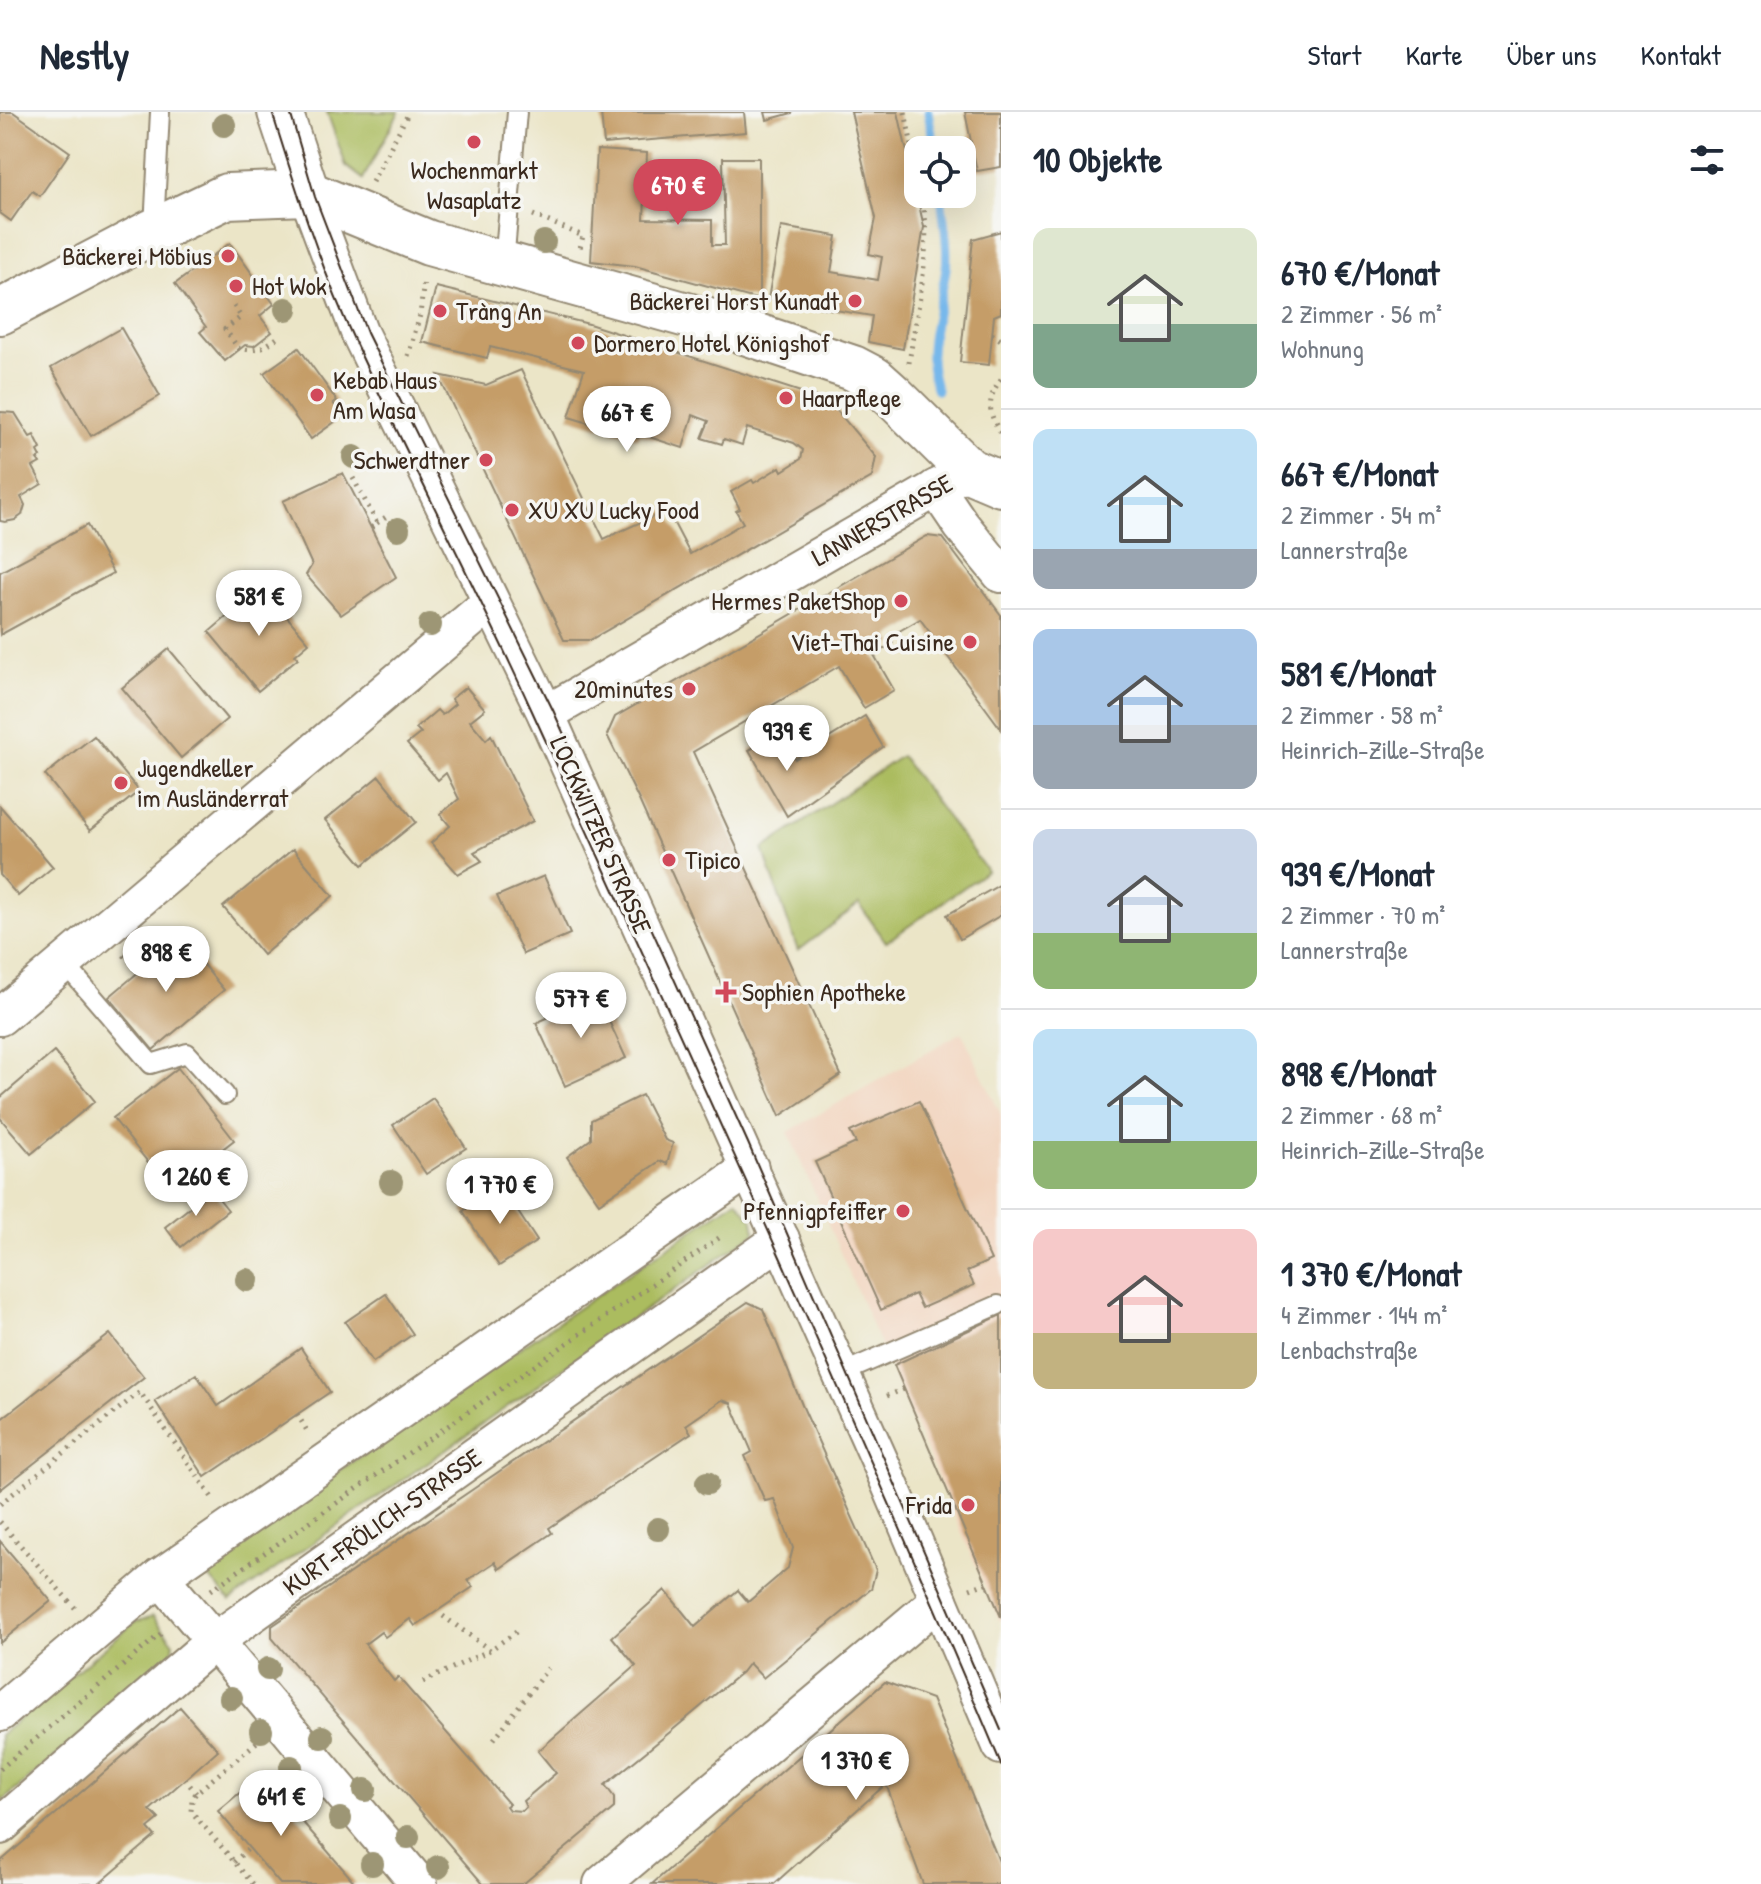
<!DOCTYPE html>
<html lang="de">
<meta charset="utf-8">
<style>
body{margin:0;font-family:"Patrick Hand",sans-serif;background:#f6f6f7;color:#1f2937;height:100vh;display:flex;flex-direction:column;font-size:30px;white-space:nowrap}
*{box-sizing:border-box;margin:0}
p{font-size:26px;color:#747a83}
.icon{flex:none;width:44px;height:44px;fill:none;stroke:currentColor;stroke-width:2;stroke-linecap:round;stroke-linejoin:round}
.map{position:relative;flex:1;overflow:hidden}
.side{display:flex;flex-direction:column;background:#fff;width:760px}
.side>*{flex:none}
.controls{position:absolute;left:904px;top:24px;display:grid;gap:16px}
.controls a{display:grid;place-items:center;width:72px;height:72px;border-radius:16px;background:#fff;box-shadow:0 8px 32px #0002;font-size:40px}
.price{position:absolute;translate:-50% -68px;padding:0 18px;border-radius:28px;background:#fff;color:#222;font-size:26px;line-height:52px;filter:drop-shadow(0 2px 4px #0008)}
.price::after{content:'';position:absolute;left:50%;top:48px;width:24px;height:18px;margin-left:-12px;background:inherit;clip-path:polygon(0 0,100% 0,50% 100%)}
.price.on{background:#d1495b;color:#fff}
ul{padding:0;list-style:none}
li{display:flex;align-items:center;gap:24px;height:200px;padding:0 32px}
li+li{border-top:2px solid #e0e1e3}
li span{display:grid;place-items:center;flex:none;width:224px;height:160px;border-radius:16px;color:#555}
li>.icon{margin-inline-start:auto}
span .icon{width:96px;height:96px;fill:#fffc;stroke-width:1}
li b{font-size:34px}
h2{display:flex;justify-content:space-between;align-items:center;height:96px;padding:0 32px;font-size:34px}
header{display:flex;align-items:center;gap:48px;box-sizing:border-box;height:112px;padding:0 40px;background:#fff;border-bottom:2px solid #e0e1e3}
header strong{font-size:38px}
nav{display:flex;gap:44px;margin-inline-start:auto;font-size:28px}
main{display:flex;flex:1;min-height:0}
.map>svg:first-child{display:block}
.built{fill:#f2d4be}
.green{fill:#abbc5f;stroke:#73733e;stroke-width:2}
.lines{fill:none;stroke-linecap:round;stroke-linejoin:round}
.stream{stroke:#77b8eb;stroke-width:9}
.building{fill:#c59d68;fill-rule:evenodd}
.service-casing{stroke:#938872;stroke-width:22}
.minor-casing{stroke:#938872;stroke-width:40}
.tertiary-casing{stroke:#938872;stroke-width:48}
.path{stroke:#938872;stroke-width:5;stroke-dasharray:2 6;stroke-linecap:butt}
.service{stroke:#fff;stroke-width:18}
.minor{stroke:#fff;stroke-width:36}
.tertiary{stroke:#fff;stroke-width:44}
.tram{stroke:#3b2a1e;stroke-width:2}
.tree{fill:#9d9675}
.poi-dot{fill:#d1495b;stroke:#f6f6f2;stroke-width:3}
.labels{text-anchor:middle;stroke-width:7;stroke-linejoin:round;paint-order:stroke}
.poi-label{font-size:26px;fill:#3b2a1e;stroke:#f6f6f2;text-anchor:start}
.street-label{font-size:26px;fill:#3b2a1e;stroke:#f6f6f2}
</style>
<header>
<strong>Nestly</strong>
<nav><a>Start</a><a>Karte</a><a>Über uns</a><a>Kontakt</a></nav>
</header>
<main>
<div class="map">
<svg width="1001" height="1772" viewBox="0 0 1001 1772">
<rect width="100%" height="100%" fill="#f6f6f2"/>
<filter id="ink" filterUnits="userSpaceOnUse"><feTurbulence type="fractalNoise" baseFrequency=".0125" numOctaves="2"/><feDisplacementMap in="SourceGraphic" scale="16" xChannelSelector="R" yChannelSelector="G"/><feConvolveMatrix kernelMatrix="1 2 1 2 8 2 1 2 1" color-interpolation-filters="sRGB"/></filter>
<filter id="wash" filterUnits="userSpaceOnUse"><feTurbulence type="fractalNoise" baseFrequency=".006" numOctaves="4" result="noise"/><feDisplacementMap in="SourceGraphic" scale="32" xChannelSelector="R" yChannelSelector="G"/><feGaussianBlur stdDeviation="1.8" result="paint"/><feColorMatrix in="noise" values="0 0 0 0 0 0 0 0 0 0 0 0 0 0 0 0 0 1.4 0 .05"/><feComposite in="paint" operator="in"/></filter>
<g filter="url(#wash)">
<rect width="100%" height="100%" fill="#ebe5c7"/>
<polygon class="built" points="962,920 1001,1003 1001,1511 788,1020"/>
<g class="green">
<polygon points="327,0 399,0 363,67 346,54"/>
<polygon points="901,644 987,759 886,830 859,792 798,839 763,737"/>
<polygon points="737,1088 753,1108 755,1121 230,1489 199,1454"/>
<polygon points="153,1504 174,1531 171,1548 0,1691 0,1623 135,1510"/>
</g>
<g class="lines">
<g class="stream">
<polyline points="928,0 935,38"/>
<path d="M 937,278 C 921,238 941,197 946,156 C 949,133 943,106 941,82"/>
</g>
</g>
<g id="blocks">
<g class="building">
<polygon points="0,0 13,0 70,40 40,84 32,79 11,109 0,101"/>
<polygon points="601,0 744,0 746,20 604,32"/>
<polygon points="765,0 792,0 792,1 767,8"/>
<polygon points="851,0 898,0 924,115 903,237 868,230 872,204 768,187 781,115 837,124 831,160 878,168 882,145 869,142 876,106"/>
<polygon points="965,0 1001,0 1001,55 977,59"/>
<polygon points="597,38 647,41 644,107 712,108 712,133 725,133 723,46 759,46 759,188 635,154 591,149"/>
<polygon points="1001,119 1001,201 994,204 989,253 960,250 973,127"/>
<polygon points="230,131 274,192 260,204 272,220 254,234 245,233 225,249 200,220 206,215 175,172"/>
<polygon points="436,175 589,212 829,289 876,345 872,365 590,528 564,528 438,263 486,273 521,258 604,427 667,398 690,442 743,411 736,399 740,397 731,380 752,368 754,371 780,355 782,359 801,347 803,338 794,331 747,316 742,333 724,327 722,332 702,326 709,309 693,303 683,336 640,322 638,326 569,305 584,258 490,235 487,246 422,230"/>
<polygon points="121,216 160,284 91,324 51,256"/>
<polygon points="299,236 337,289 333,291 343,304 311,327 264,261"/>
<polygon points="0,300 15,301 30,325 34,323 41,337 38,339 41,345 37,347 40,351 33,355 42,372 21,385 25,393 22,403 15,408 5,410 0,409"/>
<polygon points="343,361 396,465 341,503 306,463 312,453 283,389"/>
<polygon points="87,413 113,461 0,523 0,460"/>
<polygon points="927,424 943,426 1001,503 1001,617 920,507 889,525 893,531 874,543 894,578 864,596 839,554 693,640 841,963 780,1004 639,688 607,623 615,605"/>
<polygon points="262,475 309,531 295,543 298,546 258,579 209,520 230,502 225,496 240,484 244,490"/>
<polygon points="169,537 227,607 181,646 122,576"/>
<polygon points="466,575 485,597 470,609 486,628 491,623 533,709 474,740 482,749 458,762 431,731 450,714 440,702 459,687 446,661 438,668 407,632 421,621 416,616 437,598 442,603 455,592 451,587"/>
<polygon points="865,604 883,635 787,704 749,638 781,621 795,647"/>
<polygon points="94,624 139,679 90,719 45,663"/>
<polygon points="379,664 416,710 363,753 325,708"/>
<polygon points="0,694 53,755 18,784 0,763"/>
<polygon points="293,737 333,784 263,843 223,795"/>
<polygon points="544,764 570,822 523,842 497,784"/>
<polygon points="1001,772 1001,803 960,827 947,803"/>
<polygon points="180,825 224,878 153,938 109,885"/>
<polygon points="597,883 626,946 565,974 536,911"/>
<polygon points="54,940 95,989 31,1042 0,1006 0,986"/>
<polygon points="178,956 234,1028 170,1078 113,1006"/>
<polygon points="642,983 665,1028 673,1031 667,1052 660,1049 599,1091 567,1045 591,1027 591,1008"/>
<polygon points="433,986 466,1036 426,1062 393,1013"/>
<polygon points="919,989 991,1148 967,1159 974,1173 922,1196 915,1182 881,1198 815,1050 856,1031 850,1020"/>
<polygon points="501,1074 537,1129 499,1154 463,1099"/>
<polygon points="212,1078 228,1098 181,1135 165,1115"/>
<polygon points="386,1182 413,1222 373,1250 345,1210"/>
<path d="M 748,1190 L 763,1197 L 802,1293 L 876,1458 L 871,1477 L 763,1566 L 749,1551 L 742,1560 L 675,1616 L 605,1673 L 614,1685 L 614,1696 L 523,1772 L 483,1772 L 272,1526 L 272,1514 ZM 722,1288 L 731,1291 L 752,1340 L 745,1344 L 765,1389 L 774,1387 L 793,1436 L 788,1456 L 748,1490 L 738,1478 L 695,1515 L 665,1478 L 612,1525 L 636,1554 L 538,1639 L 556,1661 L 523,1689 L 526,1695 L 522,1699 L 509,1698 L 506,1694 L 509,1692 L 398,1565 L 394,1569 L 365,1532 L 381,1520 L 385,1525 L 410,1507 L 415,1514 L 473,1475 L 468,1468 L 495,1450 L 499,1457 L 552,1421 L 549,1416 L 691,1321 L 686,1313 Z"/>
<polygon points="1001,1203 1001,1505 894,1253"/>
<polygon points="110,1222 144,1265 0,1378 0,1308"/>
<polygon points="301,1236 330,1280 205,1365 155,1289 196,1262 218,1294"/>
<polygon points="0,1429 51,1489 0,1531"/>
<polygon points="885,1570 932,1587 1001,1754 1001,1772 923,1772 886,1672 774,1772 652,1772"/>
<polygon points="180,1595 218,1638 150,1698 159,1707 148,1716 155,1724 99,1772 0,1772 0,1750"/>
<polygon points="262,1662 288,1693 356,1772 280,1772 249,1736 218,1699"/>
</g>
</g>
</g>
<g filter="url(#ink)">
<use href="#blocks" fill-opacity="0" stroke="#938872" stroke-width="2"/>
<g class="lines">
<g class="service-casing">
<g id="service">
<polyline points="154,116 160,0"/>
<polyline points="504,152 517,0"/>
<polyline points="64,851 151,952 187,941 225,983"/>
<polyline points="840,1262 998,1193"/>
</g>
</g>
<g class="minor-casing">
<g id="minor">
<polyline points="307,81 359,220 546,602 882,1354 1001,1634"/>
<polyline points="936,376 961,413 1001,462"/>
<polyline points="546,602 968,358"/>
<polyline points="0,905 490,491"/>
<polyline points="160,1465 419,1772"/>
<polyline points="0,1601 160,1465 750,1056"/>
<polyline points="0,1714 213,1530 781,1127"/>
<polyline points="602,1772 939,1488"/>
</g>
</g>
<g class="tertiary-casing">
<g id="tertiary">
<polyline points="280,0 307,81"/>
<polyline points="0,200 154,119 227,84 307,81 429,131 730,215 853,256 874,267 893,284 968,358 1001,372"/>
</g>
</g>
<g class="path">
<polyline points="905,0 918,64"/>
<polyline points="372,70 409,0"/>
<polyline points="533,103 583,124 580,136"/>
<path d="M 234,194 L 241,205 L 225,217 L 238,236 C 257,241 266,234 281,223"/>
<polyline points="992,222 1001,228"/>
<polyline points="408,244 420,203 424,168"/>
<path d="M 909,251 C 917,196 933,137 922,82"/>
<path d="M 1001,267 C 987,286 987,301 1001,321"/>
<polyline points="353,366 377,411 371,416"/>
<polyline points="377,411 386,405"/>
<polyline points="124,843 139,859"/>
<polyline points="887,1284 904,1277"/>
<polyline points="297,1302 309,1322"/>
<polyline points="0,1392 140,1280 213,1387"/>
<polyline points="0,1410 76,1497"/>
<polyline points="970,1477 986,1471"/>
<polyline points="211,1478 719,1126"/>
<polyline points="443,1504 490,1538"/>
<polyline points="423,1570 490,1538 519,1518"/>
<polyline points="494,1627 548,1556"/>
<polyline points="0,1657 164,1519"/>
<polyline points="185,1667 196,1681"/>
<polyline points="288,1693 294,1688"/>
<polyline points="324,1735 329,1731"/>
<polyline points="234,1750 249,1736"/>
<polyline points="253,1772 191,1699 192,1687 196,1681 257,1630"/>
</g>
<use href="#service" class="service"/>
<use href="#minor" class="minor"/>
<use href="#tertiary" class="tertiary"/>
<g class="tram">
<path d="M 272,0 C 296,77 321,157 355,230 C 412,354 476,475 532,599 C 692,949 852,1298 1001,1652"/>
<polyline points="290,0 315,85 367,221 553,598 748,1031 1001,1618"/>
</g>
</g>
<g class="tree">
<circle cx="224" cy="13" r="12"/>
<circle cx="544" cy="130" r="12"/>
<circle cx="286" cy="197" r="12"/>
<circle cx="354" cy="345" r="12"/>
<circle cx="398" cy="417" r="12"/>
<circle cx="430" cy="513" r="12"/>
<circle cx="391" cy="1070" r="12"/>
<circle cx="247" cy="1168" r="12"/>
<circle cx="707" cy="1371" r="12"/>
<circle cx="658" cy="1417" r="12"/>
<circle cx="268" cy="1557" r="12"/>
<circle cx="231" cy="1586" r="12"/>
<circle cx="261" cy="1619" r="12"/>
<circle cx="322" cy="1625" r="12"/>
<circle cx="291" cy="1655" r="12"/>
<circle cx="365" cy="1678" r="12"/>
<circle cx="340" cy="1707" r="12"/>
<circle cx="408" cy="1725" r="12"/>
<circle cx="372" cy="1752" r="12"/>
<circle cx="438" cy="1755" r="12"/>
</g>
</g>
<g class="poi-dot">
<circle cx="474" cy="30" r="8"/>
<circle cx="228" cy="144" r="8"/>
<circle cx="236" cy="174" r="8"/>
<circle cx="855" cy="189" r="8"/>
<circle cx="440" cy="199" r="8"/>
<circle cx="578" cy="231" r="8"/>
<circle cx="317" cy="283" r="8"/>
<circle cx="786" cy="286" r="8"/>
<circle cx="486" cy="348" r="8"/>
<circle cx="512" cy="398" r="8"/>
<circle cx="901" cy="489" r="8"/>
<circle cx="970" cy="530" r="8"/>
<circle cx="689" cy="577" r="8"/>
<circle cx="121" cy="671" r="8"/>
<circle cx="669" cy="748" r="8"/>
<path d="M722 868h8v8h8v8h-8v8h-8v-8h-8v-8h8z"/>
<circle cx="903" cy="1099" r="8"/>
<circle cx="968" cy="1393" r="8"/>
</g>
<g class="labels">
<g class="poi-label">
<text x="474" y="67" text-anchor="middle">Wochenmarkt<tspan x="474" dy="30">Wasaplatz</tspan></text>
<text x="212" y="153" text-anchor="end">Bäckerei Möbius</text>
<text x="252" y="183">Hot Wok</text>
<text x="839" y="198" text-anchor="end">Bäckerei Horst Kunadt</text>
<text x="456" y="208">Tràng An</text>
<text x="594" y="240">Dormero Hotel Königshof</text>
<text x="333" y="277">Kebab Haus<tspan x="333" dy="30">Am Wasa</tspan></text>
<text x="802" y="295">Haarpflege</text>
<text x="470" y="357" text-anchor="end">Schwerdtner</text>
<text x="528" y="407">XU XU Lucky Food</text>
<text x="885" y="498" text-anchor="end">Hermes PaketShop</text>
<text x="954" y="539" text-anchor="end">Viet-Thai Cuisine</text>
<text x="673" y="586" text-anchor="end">20minutes</text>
<text x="137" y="665">Jugendkeller<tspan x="137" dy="30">im Ausländerrat</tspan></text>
<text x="685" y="757">Tipico</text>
<text x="742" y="889">Sophien Apotheke</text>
<text x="887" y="1108" text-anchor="end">Pfennigpfeiffer</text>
<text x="952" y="1402" text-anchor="end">Frida</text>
</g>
<g class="street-label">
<text transform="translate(882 408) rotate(-30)" y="9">LANNERSTRASSE</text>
<text transform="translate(601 723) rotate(66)" y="9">LOCKWITZER STRASSE</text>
<text transform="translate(382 1410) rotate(-35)" y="9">KURT-FRÖLICH-STRASSE</text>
</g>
</g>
</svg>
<div class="controls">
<a><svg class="icon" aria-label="locate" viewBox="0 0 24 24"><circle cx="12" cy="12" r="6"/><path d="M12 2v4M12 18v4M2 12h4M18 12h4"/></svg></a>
</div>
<b class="price on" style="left:678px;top:115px">670 €</b>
<b class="price" style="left:627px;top:342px">667 €</b>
<b class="price" style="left:259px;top:526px">581 €</b>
<b class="price" style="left:787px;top:661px">939 €</b>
<b class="price" style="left:166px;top:882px">898 €</b>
<b class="price" style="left:581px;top:928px">577 €</b>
<b class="price" style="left:196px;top:1106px">1 260 €</b>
<b class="price" style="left:500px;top:1114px">1 770 €</b>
<b class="price" style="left:856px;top:1690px">1 370 €</b>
<b class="price" style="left:281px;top:1726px">641 €</b>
</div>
<section class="side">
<h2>10 Objekte<svg class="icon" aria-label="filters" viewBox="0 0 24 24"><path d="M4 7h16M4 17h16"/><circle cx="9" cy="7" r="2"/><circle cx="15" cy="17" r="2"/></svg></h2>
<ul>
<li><span style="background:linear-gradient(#dfe7d0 60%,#7fa58c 0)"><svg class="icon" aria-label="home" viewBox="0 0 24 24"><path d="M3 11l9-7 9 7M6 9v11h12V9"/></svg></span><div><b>670 €/Monat</b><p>2 Zimmer · 56 m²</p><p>Wohnung</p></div></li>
<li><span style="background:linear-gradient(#bfe0f5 75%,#9aa5b1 0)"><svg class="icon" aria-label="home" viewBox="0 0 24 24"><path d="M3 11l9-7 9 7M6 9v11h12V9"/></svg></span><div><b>667 €/Monat</b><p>2 Zimmer · 54 m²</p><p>Lannerstraße</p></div></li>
<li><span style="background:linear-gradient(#a9c7e8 60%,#9aa5b1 0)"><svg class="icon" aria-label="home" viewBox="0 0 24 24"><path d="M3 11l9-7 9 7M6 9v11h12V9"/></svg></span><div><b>581 €/Monat</b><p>2 Zimmer · 58 m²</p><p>Heinrich-Zille-Straße</p></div></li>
<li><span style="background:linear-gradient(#c9d6e8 65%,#8fb573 0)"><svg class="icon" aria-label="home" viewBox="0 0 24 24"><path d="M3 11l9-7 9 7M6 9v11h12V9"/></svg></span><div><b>939 €/Monat</b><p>2 Zimmer · 70 m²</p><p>Lannerstraße</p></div></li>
<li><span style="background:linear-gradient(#bfe0f5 70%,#8fb573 0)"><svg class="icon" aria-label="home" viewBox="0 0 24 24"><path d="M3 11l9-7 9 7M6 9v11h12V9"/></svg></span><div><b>898 €/Monat</b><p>2 Zimmer · 68 m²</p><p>Heinrich-Zille-Straße</p></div></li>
<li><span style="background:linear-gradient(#f6c9c9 65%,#c2b280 0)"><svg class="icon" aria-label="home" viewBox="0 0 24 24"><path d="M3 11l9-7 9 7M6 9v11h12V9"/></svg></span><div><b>1 370 €/Monat</b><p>4 Zimmer · 144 m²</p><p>Lenbachstraße</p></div></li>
</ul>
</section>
</main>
